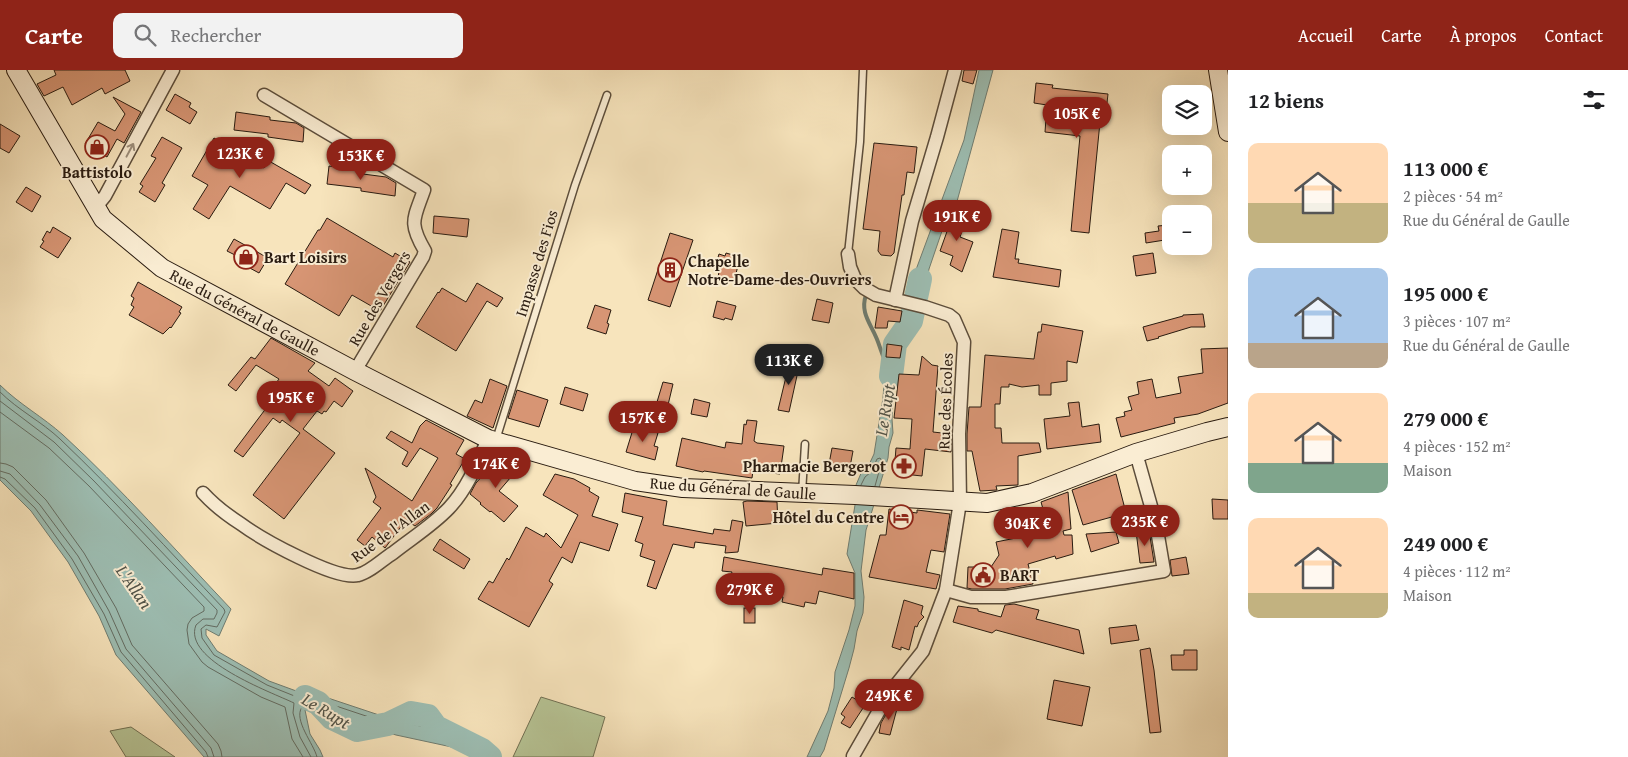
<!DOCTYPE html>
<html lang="fr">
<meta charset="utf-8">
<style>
body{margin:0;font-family:"Gentium Book Plus",serif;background:#f2f2f2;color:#202124;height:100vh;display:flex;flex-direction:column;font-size:19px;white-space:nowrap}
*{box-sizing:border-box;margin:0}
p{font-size:16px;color:#757577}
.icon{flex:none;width:28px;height:28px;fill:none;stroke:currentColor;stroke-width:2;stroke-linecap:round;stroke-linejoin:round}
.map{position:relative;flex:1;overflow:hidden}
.drawer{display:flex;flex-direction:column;background:#fff;width:400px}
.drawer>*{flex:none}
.controls{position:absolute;left:1162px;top:15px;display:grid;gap:10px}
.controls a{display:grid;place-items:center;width:50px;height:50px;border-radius:10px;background:#fff;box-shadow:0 5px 20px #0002;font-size:25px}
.price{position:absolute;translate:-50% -42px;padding:0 11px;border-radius:18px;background:#8f2418;color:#fff;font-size:16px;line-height:32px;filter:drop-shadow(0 1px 2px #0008)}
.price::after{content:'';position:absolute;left:50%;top:30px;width:15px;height:11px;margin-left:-8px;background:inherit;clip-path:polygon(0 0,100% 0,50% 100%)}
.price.current{background:#222;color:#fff}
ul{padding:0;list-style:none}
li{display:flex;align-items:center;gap:15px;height:125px;padding:0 20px}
li span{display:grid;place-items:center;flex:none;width:140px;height:100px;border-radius:10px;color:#555}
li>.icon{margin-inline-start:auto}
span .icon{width:60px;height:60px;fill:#fffc;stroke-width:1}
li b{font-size:21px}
h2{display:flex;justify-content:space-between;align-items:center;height:60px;padding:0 20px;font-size:21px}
header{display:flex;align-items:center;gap:30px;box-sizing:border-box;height:70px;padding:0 25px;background:#8f2418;color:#fff}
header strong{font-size:24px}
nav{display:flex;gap:28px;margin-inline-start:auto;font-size:18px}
.search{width:350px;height:45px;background:#f2f2f2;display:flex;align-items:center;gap:12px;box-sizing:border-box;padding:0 18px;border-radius:10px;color:#757577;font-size:19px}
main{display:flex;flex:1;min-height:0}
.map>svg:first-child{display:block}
.green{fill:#b7c596;stroke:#707053}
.water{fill:#9dbeb3;stroke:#6f7d72}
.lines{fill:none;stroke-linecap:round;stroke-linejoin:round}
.shore{stroke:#636c62;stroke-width:1}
.stream{stroke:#6f7d72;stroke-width:4}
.river{stroke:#9dbeb3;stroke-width:24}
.building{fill:#d79574;stroke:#291b10}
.lane-casing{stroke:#5c4d3b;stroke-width:9}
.street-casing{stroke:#5c4d3b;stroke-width:15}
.secondary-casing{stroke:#291b10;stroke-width:20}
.lane{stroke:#faedd3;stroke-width:6}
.street{stroke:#faedd3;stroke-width:12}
.secondary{stroke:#faedd3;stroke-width:18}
.oneway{stroke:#9c8e7b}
.labels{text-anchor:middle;stroke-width:4;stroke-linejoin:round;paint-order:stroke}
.poi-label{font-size:16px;font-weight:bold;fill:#291b10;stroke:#faedd3;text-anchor:start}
.street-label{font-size:16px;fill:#291b10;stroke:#faedd3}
.water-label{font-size:18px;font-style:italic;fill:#525449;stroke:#faedd3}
</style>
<header>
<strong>Carte</strong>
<div class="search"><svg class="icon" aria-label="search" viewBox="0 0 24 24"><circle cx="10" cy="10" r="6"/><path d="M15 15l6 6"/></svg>Rechercher</div>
<nav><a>Accueil</a><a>Carte</a><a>À propos</a><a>Contact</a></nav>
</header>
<main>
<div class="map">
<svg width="1228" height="687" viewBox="0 0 1228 687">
<rect width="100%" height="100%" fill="#f7e4bc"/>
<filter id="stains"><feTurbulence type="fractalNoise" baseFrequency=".004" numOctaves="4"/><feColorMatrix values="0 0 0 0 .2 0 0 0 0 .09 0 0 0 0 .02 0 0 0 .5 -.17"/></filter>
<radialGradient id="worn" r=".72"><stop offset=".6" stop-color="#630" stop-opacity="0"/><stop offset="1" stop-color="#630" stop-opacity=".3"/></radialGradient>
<g class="green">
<polygon points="541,627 605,647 593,687 513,687"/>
<polygon points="131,657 175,687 126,687 110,661"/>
</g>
<g class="water">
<polygon points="979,0 993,0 956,135 943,158 929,199 922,233 913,230 911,227 917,197 964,70"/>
<polygon points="886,287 900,288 894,310 892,349 893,363 889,377 888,388 872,441 866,460 861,501 864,527 863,543 857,561 854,579 849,598 824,680 820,687 807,687 828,641 834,618 835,602 849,560 855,536 855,503 847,484 855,435 856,415 862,401 867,399 874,384 883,328"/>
<path d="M 0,315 C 19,334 43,347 63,365 C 122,419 176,481 231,539 L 219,566 L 206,559 L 206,565 L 217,581 L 269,611 L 299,622 L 328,628 L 382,646 L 446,663 L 472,666 L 488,675 L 497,687 L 481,687 L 475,682 L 396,665 L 338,647 L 305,640 L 310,664 L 320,680 L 323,687 L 204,687 L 116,585 L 99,546 L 68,492 L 31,441 L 0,410 Z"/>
</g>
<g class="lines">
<g class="shore">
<path d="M 0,322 C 18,340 42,352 60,369 C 117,423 170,482 224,539 L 225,542 L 217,557 L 206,555 L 201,559 L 202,568 L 214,585 L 267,615 L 297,627 L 327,633 L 378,650 L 378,653 L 375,654 L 339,642 L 306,636 L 302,637 C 293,650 314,674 317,687"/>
<path d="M 0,331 L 54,372 L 94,411 L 217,540 L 217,543 L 214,549 L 203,549 L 196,555 C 182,590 271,622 294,633 L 293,643 L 300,667 L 311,687"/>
<polyline points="0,342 49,378 89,416 204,537 204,541 192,548 188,554 187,560 189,574 202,592 208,597 261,627 285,637 292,669 303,687"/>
<polyline points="0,393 6,394 13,397 46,430 84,483 116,538 132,575 218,674 221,681 222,687"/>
<polyline points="0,401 10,404 40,435 78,486 109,541 126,579 211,678 214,687"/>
<polyline points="0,407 5,409 35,438 72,489 104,544 121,582 206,682 208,687"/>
<polyline points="861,415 865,407 871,402 877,389 880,388 882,391 875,416"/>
</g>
<path class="stream" d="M 866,225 C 860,242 870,253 876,267 C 881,278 882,288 889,297"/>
<g class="river">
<polyline points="891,306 895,274 911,251 920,209"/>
<polyline points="305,627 318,633 332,648 357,660 388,654 411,643 428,646 436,657 482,680 490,687"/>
</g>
</g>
<g class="building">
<polygon points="54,0 125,0 130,11 105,24 102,18 72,35 63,17 44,26 41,21 37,14 56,5"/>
<polygon points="964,0 977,0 973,14 962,11"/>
<polygon points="1036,13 1053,15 1052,18 1108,24 1106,42 1101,42 1089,163 1071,161 1080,66 1045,62 1047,35 1034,33"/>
<polygon points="175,24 191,33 189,37 197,42 190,54 166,40"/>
<polygon points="113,27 141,42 124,73 117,69 107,87 85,74 98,52 115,61 125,44"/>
<polygon points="236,42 270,47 270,50 296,53 304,58 303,72 268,67 268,64 234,60"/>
<polygon points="0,54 20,66 9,83 0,78"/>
<polygon points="162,67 182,78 162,113 165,115 155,132 139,122 143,116 140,114 156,88 151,86"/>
<polygon points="214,68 264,98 269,91 311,115 305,124 286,113 270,139 230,116 209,149 193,139 208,115 192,106"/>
<polygon points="874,73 917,77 914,103 907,102 904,125 902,125 894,183 891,186 881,185 878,181 880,161 863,159"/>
<polygon points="329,96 363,101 363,104 386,107 396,113 395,126 361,121 361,118 327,114"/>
<polygon points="26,117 41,126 32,142 16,132"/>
<polygon points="954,142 967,147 960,167 973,172 962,202 950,195 953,186 940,181"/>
<polygon points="434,146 469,149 467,167 433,163"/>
<polygon points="327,148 393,187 395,183 410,192 380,241 352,225 339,246 285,214 318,160 320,160"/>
<polygon points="1169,155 1171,169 1146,173 1145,163 1159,161 1158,156"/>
<polygon points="53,157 71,168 58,188 40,177 44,171 42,170 47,161 50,163"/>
<polygon points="1002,159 1019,162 1015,189 1019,189 1018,193 1061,200 1059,217 993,207"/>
<polygon points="670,163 693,170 670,237 648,230"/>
<polygon points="234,169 268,188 259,203 235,190 237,186 227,181"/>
<polygon points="726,183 740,187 734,212 719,209 720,207 718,207 719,202 714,201 719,184 725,186"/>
<polygon points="1153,183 1156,203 1136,206 1133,186"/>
<polygon points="138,212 182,237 179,242 181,243 171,258 170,257 163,264 129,245 134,237 131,235 134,228 131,226"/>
<polygon points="477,213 503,228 497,237 487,231 456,281 416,257 438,222 439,223 442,218 466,232"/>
<polygon points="817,229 833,233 829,253 812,250"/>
<polygon points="717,231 736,236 732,250 725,248 724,250 713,247"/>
<polygon points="595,235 611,240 607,253 609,254 606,264 587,258"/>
<polygon points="878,237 902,241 900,252 888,251 887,258 875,258"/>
<polygon points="1203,244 1205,257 1191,257 1158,267 1159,268 1147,271 1143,257 1183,246 1183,245"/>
<polygon points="1042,254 1083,261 1077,293 1067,291 1067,311 1051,313 1051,325 1039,325 1039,315 1022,317 1009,314 1009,317 1001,317 1000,334 995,334 995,358 1001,358 1002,373 1039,373 1041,382 1018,386 1018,415 996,416 997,420 980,421 972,381 967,381 967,364 969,337 981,337 985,285 1034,289 1038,262 1041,262"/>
<polygon points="271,268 315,293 308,301 329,316 335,308 353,321 342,337 334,331 326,342 324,341 322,344 317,341 303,359 335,383 284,449 253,425 300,363 282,350 280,353 273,348 243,387 234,381 267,337 262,332 279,309 256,295 236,321 228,315 251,287 255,289"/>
<polygon points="887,274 902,276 900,288 886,287"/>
<polygon points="1228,278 1228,333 1198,344 1174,348 1175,353 1121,367 1116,348 1125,346 1124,342 1132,340 1128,327 1139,324 1137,312 1152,309 1156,328 1181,323 1178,307 1203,303 1201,279"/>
<polygon points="922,286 932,295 938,296 933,362 951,364 951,382 925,379 922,406 894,403 896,378 910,379 912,349 894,348 899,304 919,305"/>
<polygon points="790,290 800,292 789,342 778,340"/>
<polygon points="490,309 507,316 493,358 467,346 475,330 482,333"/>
<polygon points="663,312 673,314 668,335 657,332"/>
<polygon points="565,317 588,324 583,341 560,334"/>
<polygon points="517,320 548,330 539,357 508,348"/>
<polygon points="694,329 710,333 707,347 691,344"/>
<polygon points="1079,332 1082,357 1099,354 1101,372 1047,379 1044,349 1070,346 1068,333"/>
<polygon points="426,350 464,370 456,384 465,389 450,414 452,415 437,438 431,444 415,456 406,450 385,478 372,467 365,476 357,470 381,438 373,432 376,427 365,398 412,431 438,388 420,378 407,397 402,394 408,382 386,368 391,361 412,373 420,356"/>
<polygon points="747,350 757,351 754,371 757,373 784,376 780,404 753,401 752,408 704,401 703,402 676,396 682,368 725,378 726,372 742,374 744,354 746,355"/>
<polygon points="634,356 658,363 654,376 658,377 655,390 626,382"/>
<polygon points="832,378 853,381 850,397 829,394"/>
<polygon points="500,386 503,388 504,386 515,395 513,397 517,400 499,421 518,436 504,452 491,441 490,442 480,434 481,433 470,424 476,413"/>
<polygon points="555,404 574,409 590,418 589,421 599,427 592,446 618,454 609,481 580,472 572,493 562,487 549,511 553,514 529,557 478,529 489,511 493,513 507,488 509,490 526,457 544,467 546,463 561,478 578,445 543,425"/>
<polygon points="1116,404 1126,443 1083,455 1072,420"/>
<polygon points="1068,422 1071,459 1063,461 1064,465 1072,465 1073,484 1056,489 1055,486 1028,494 1033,514 1005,519 972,519 967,518 968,497 991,497 999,485 996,472 1036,464 1031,442 1043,439 1041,432"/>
<polygon points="625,423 667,431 663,455 713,464 714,459 730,461 732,450 743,452 738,482 725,483 726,476 695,472 694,478 673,474 656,519 647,516 655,491 640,486 643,474 635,471 643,447 622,442"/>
<polygon points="1212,429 1228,430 1228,449 1213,449"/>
<polygon points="747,431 777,432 778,453 746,456 743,432"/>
<polygon points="889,439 917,443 917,440 950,444 944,482 931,480 926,502 940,505 936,519 869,507 880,465 886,465"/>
<polygon points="1149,460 1154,492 1140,493 1136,461"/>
<polygon points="1116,462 1119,473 1091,482 1086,464"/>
<polygon points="440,469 470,489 464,499 433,480"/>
<polygon points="724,487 822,505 823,498 854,503 854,529 819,521 816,534 805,532 804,537 782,532 783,527 765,523 768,512 731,505 732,502 722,501"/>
<polygon points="1186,487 1189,504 1172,506 1170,490"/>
<polygon points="904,530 923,536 921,544 924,547 919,552 917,557 915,556 909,580 901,577 901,580 892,577"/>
<polygon points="1014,534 1039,540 1036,549 1079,560 1084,584 996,560 992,563 953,552 958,536 978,539 978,541 1001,547 1005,535"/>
<rect x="744" y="538" width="11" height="15"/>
<polygon points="1136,555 1139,570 1111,574 1109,558"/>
<polygon points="1150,578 1154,600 1161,662 1150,663 1140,580"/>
<polygon points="1184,580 1197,580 1197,600 1172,600 1171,585 1184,585"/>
<polygon points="1054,610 1090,617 1082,656 1047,649"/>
<polygon points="852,627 865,635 850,658 841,653 845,647 841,644"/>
<polygon points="892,634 898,635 890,665 879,663 881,653"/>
</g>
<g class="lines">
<g class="lane-casing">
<g id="lane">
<polyline points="848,184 860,72 863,0"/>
<polyline points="496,370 575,115 607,25"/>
<polyline points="802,423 805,374"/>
</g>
</g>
<g class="street-casing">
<g id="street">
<path d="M 264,25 L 424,120 C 414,149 408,152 425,181 L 423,187 L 355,301"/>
<polyline points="96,137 105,126 173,0"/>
<polyline points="848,184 850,197 855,209 864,218 876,225 925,237 949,245 954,249 964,272 959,364 960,432 946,520 923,581 888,625 853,686"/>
<polyline points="895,230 912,151 937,67 955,0"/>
<path d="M 203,423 C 214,435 227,445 241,454 C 260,468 336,511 358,505 C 369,503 383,489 393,483 C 412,468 433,455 449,438 C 467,419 478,392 488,369"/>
<polyline points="946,520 971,527 1006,527 1164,501 1156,454 1136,383"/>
</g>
</g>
<g class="secondary-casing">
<g id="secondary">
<polyline points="16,0 103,149 162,198 355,301 488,369 635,411 683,418 855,425 987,433 1032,423 1136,383 1207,362 1228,357"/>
<polyline points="1218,0 1228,62"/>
</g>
</g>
<use href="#lane" class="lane"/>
<use href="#street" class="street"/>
<use href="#secondary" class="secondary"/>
</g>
<defs><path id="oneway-shaft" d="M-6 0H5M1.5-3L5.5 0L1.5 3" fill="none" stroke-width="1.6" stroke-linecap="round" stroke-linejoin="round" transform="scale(1.25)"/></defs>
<use class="oneway" href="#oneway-shaft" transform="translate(130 80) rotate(-62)"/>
<defs>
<g id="shop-ring" transform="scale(1.25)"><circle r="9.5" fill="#faedd3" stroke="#8f2418" stroke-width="1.5"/><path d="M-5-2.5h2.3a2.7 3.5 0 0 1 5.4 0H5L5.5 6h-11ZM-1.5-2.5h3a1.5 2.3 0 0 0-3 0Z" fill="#8f2418"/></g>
<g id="building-ring" transform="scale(1.25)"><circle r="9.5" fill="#faedd3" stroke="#8f2418" stroke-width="1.5"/><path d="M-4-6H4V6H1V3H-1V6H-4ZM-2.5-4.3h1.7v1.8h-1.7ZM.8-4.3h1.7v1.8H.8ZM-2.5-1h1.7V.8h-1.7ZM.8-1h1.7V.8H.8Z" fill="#8f2418"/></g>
<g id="pharmacy-ring" transform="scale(1.25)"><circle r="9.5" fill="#faedd3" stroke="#8f2418" stroke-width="1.5"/><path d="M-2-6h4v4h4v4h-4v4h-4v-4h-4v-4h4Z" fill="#8f2418"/></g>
<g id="hotel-ring" transform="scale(1.25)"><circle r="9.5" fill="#faedd3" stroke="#8f2418" stroke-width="1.5"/><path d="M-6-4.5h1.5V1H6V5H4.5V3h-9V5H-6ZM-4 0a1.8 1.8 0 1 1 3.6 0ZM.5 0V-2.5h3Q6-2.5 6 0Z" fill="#8f2418"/></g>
<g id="civic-ring" transform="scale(1.25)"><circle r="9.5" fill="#faedd3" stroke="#8f2418" stroke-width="1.5"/><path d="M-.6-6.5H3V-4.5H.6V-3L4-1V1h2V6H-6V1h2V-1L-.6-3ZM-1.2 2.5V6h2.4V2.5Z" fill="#8f2418"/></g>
</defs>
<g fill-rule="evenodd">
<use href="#shop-ring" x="97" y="77"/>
<use href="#shop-ring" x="246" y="187"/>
<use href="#building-ring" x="670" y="200"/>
<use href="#pharmacy-ring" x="904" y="396"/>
<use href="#hotel-ring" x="901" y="447"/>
<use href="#civic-ring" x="983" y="505"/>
</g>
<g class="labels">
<g class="poi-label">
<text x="97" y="108" text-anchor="middle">Battistolo</text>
<text x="264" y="193">Bart Loisirs</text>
<text x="688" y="197">Chapelle<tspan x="688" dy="18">Notre-Dame-des-Ouvriers</tspan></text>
<text x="886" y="402" text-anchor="end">Pharmacie Bergerot</text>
<text x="884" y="453" text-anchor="end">Hôtel du Centre</text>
<text x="1000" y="511">BART</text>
</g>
<g class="street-label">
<text transform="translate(536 193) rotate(-73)" y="6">Impasse des Fios</text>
<text transform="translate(379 228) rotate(-60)" y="6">Rue des Vergers</text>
<text transform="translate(245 242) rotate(28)" y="6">Rue du Général de Gaulle</text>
<text transform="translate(945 331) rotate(-88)" y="6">Rue des Écoles</text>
<text transform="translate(733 418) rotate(4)" y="6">Rue du Général de Gaulle</text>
<text transform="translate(390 461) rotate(-36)" y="6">Rue de l'Allan</text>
</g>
<g class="water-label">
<text transform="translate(885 340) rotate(-81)" y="6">Le Rupt</text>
<text transform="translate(134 517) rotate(55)" y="6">L'Allan</text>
<text transform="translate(326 641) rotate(31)" y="6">Le Rupt</text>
</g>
</g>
<rect width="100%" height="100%" filter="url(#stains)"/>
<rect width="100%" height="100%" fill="url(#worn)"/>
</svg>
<div class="controls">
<a><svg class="icon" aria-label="layers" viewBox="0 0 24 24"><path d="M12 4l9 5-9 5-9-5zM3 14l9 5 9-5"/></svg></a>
<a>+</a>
<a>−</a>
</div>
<b class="price" style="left:1077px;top:69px">105K €</b>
<b class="price" style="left:240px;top:109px">123K €</b>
<b class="price" style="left:361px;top:111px">153K €</b>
<b class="price" style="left:957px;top:172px">191K €</b>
<b class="price current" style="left:789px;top:316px">113K €</b>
<b class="price" style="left:291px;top:353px">195K €</b>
<b class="price" style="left:643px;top:373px">157K €</b>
<b class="price" style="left:496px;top:419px">174K €</b>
<b class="price" style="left:1145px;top:477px">235K €</b>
<b class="price" style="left:1028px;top:479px">304K €</b>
<b class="price" style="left:750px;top:545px">279K €</b>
<b class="price" style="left:889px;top:651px">249K €</b>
</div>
<section class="drawer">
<h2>12 biens<svg class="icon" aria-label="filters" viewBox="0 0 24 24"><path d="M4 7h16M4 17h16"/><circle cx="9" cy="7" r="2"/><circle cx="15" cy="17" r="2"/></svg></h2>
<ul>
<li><span style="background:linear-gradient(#ffd9b3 60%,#c2b280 0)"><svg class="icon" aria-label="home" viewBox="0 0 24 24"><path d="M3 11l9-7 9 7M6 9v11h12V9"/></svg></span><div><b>113 000 €</b><p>2 pièces · 54 m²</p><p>Rue du Général de Gaulle</p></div></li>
<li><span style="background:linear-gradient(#a9c7e8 75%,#b9a48a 0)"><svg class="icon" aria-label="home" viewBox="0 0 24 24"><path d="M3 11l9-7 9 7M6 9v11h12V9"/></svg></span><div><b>195 000 €</b><p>3 pièces · 107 m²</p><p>Rue du Général de Gaulle</p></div></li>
<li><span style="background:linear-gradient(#ffd9b3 70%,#7fa58c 0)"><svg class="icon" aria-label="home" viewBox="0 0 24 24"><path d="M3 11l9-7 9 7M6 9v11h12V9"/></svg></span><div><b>279 000 €</b><p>4 pièces · 152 m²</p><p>Maison</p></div></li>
<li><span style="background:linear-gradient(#ffd9b3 75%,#c2b280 0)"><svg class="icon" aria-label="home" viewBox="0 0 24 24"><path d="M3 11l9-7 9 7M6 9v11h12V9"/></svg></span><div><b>249 000 €</b><p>4 pièces · 112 m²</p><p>Maison</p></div></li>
</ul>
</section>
</main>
